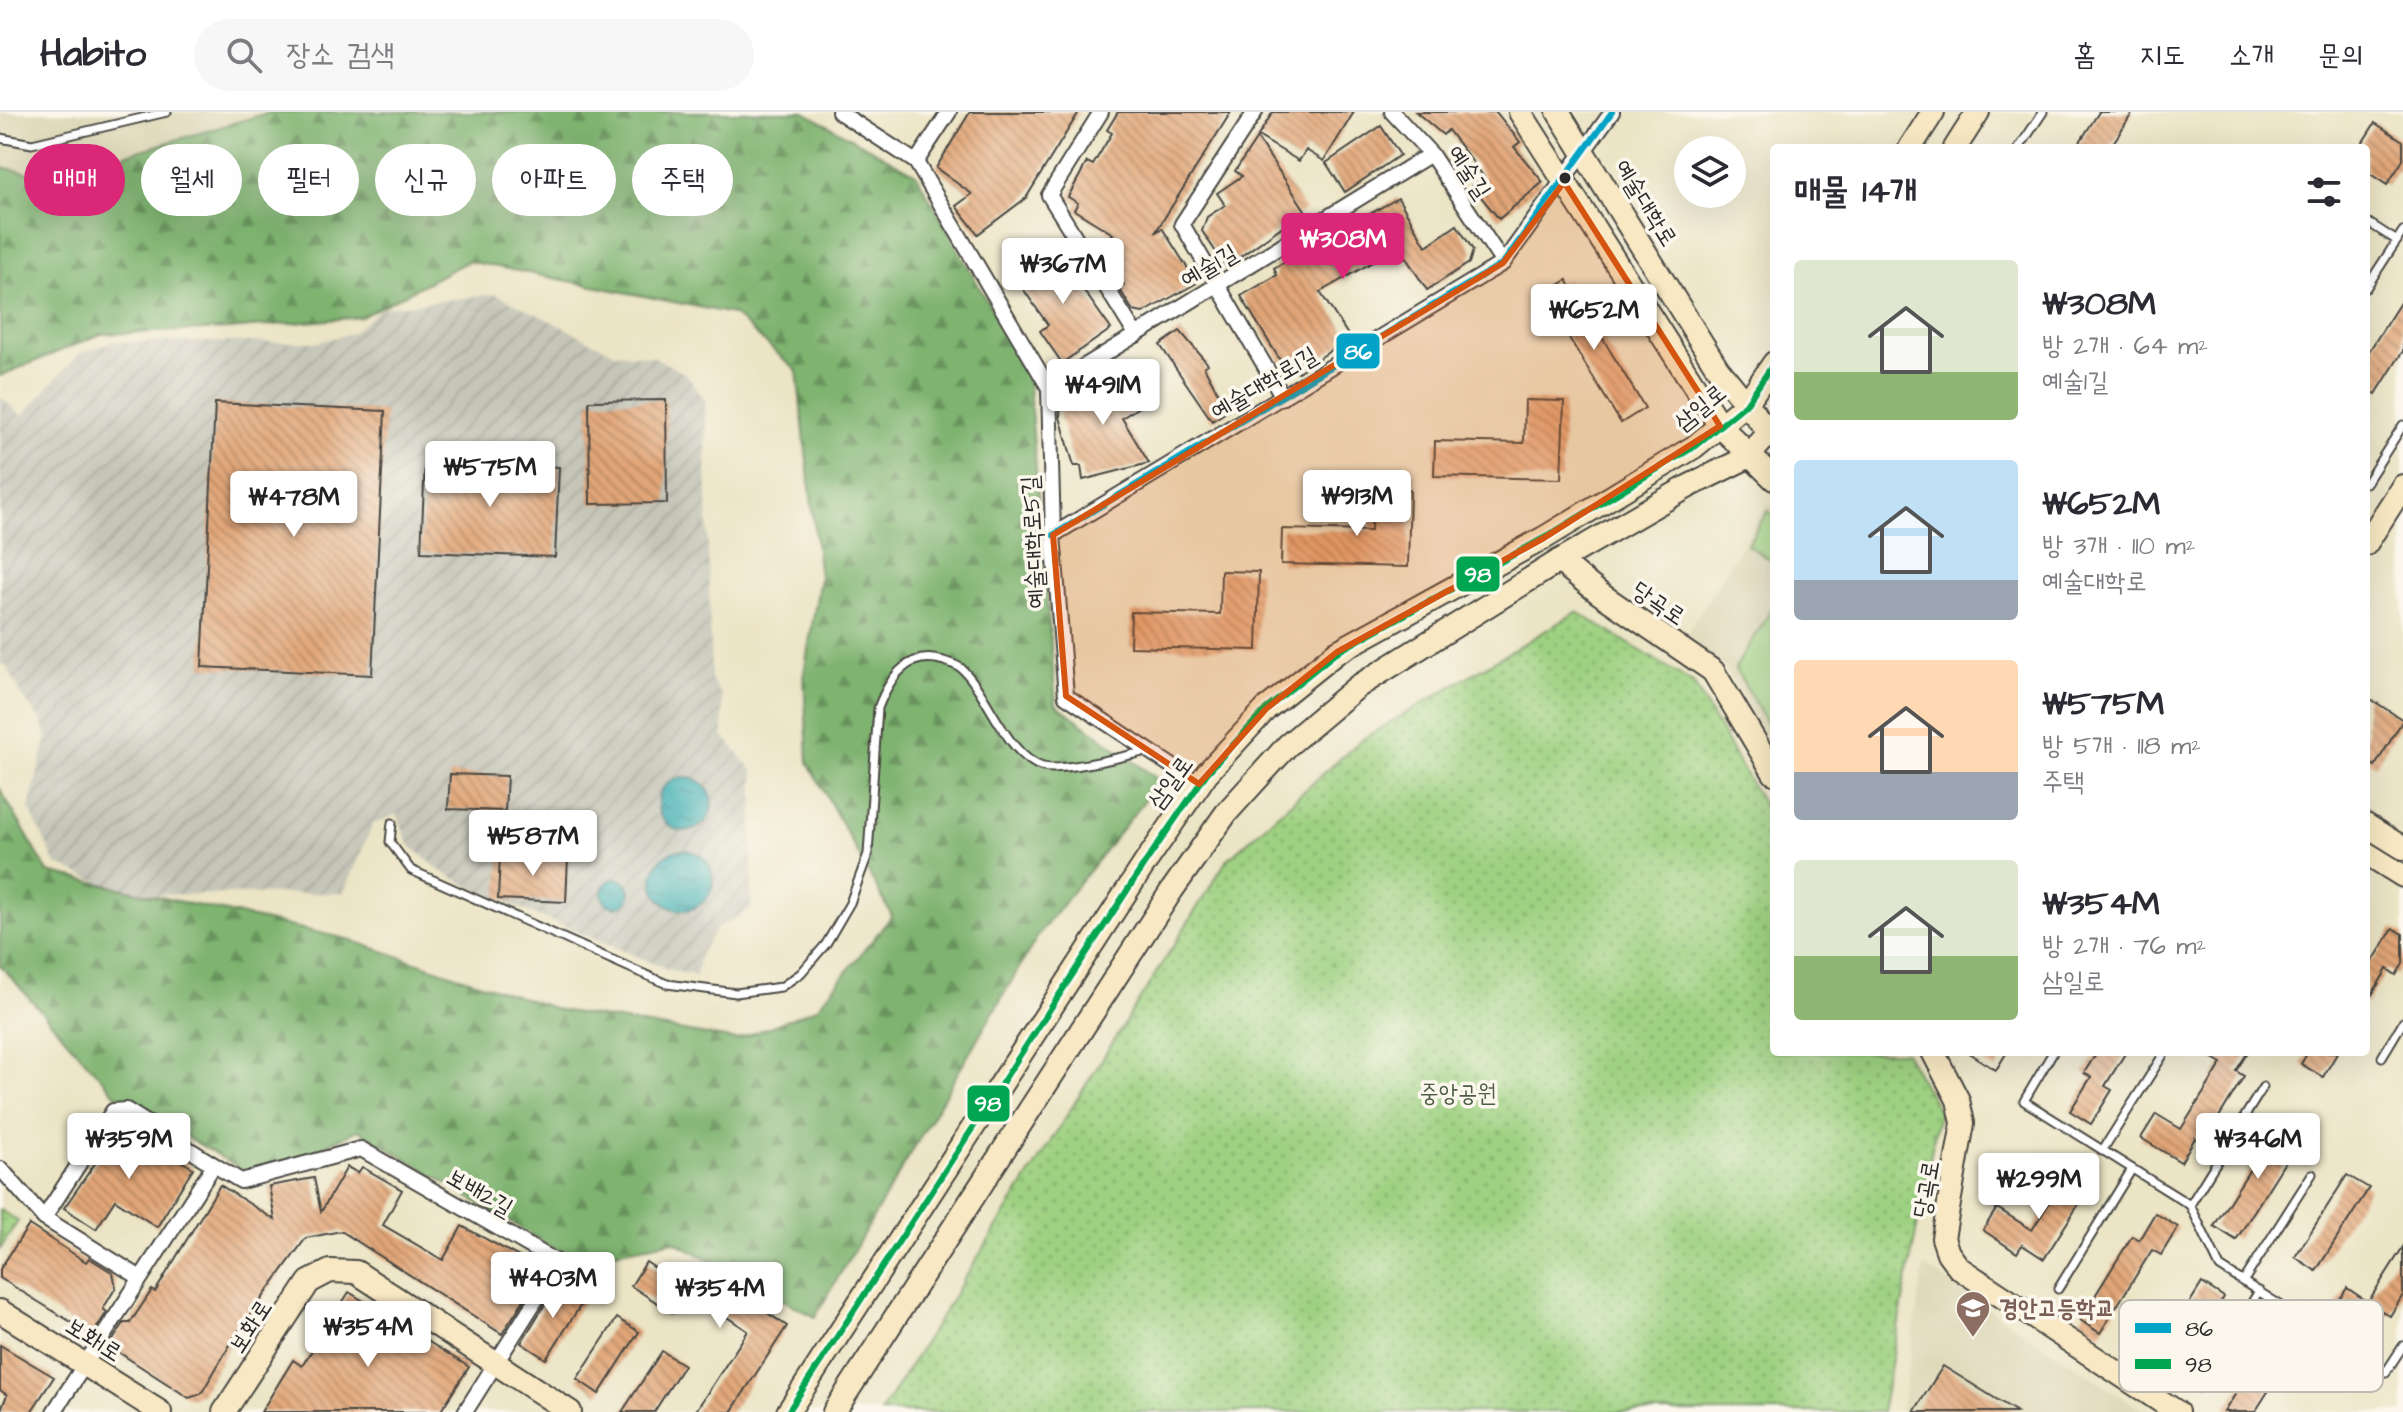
<!DOCTYPE html>
<html lang="ko">
<meta charset="utf-8">
<style>
body{margin:0;font-family:"Architects Daughter","Poor Story",sans-serif;background:#f7f7f7;color:#2b2b33;height:100vh;display:flex;flex-direction:column;font-size:30px;white-space:nowrap}
*{box-sizing:border-box;margin:0}
p{font-size:26px;color:#7c7c81}
.icon{flex:none;width:44px;height:44px;fill:none;stroke:currentColor;stroke-width:2;stroke-linecap:round;stroke-linejoin:round}
.map{position:relative;flex:1;overflow:hidden}
.sheet{position:absolute;left:1770px;top:32px;width:600px;height:912px;display:flex;flex-direction:column;background:#fff;border-radius:8px;box-shadow:0 8px 32px #0002}
.sheet>*{flex:none}
.banner{position:absolute;left:24px;top:32px;width:760px;height:72px;display:flex;gap:16px}
.controls{position:absolute;left:1674px;top:24px;display:grid;gap:16px}
.controls a{display:grid;place-items:center;width:72px;height:72px;border-radius:50%;background:#fff;box-shadow:0 8px 32px #0002;font-size:40px}
.price{position:absolute;translate:-50% -68px;padding:0 18px;border-radius:8px;background:#fff;color:#222;font-size:26px;line-height:52px;filter:drop-shadow(0 2px 4px #0008)}
.price::after{content:'';position:absolute;left:50%;top:48px;width:24px;height:18px;margin-left:-12px;background:inherit;clip-path:polygon(0 0,100% 0,50% 100%)}
.price.current{background:#db2777;color:#fff}
ul{padding:0;list-style:none}
li{display:flex;align-items:center;gap:24px;height:200px;padding:0 24px}
li span{display:grid;place-items:center;flex:none;width:224px;height:160px;border-radius:8px;color:#555}
li>.icon{margin-inline-start:auto}
span .icon{width:96px;height:96px;fill:#fffc;stroke-width:1}
li b{font-size:34px}
h2{display:flex;justify-content:space-between;align-items:center;height:96px;padding:0 24px;font-size:34px}
.chip{padding:0 28px;border-radius:36px;background:#fff;box-shadow:0 8px 32px #0002;font-size:28px;line-height:72px}
.chip.current{background:#db2777;color:#fff}
header{display:flex;align-items:center;gap:48px;box-sizing:border-box;height:112px;padding:0 40px;background:#fff;border-bottom:2px solid #e1e1e2}
header strong{font-size:38px}
nav{display:flex;gap:44px;margin-inline-start:auto;font-size:28px}
.search{width:560px;height:72px;background:#f7f7f7;display:flex;align-items:center;gap:20px;box-sizing:border-box;padding:0 28px;border-radius:44px;color:#7c7c81;font-size:30px}
.map>svg:first-child{display:block}
.built{fill:#dbd5b4}
.industrial{fill:url(#industrial-furrows)}
.green{fill:#9ed181;stroke:#647e56;stroke-width:2}
.forest{fill:url(#forest-firs);stroke:#546f4d;stroke-width:2}
.park{fill:url(#park-dots);stroke:#647e56;stroke-width:2}
.water{fill:url(#water-ripples);stroke:#336c70;stroke-width:2}
.building{fill:url(#building-back-hatch)}
.lines{fill:none;stroke-linecap:round;stroke-linejoin:round}
.lane-casing{stroke:#484742;stroke-width:11}
.street-casing{stroke:#484742;stroke-width:18}
.secondary-casing{stroke:#484742;stroke-width:26}
.lane{stroke:#fff;stroke-width:7}
.street{stroke:#fff;stroke-width:14}
.secondary{stroke:#f8e8c3;stroke-width:22}
.bus-1-casing{stroke:#fbf7ec;stroke-width:12}
.bus-2-casing{stroke:#fbf7ec;stroke-width:12}
.bus-1{stroke:#02a3c6;stroke-width:6}
.bus-2{stroke:#00a651;stroke-width:6}
.marked{fill:#d5540f;fill-opacity:0.2;stroke:#d5540f;stroke-width:6;stroke-linejoin:round}
.bus-dot{fill:#2b2b2b;stroke:#fbf7ec;stroke-width:3}
.labels{text-anchor:middle;stroke-width:7;stroke-linejoin:round;paint-order:stroke}
.street-label{font-size:24px;fill:#2b2b2b;stroke:#fbf7ec}
.park-label{font-size:24px;fill:#4e5d45;stroke:#fbf7ec}
.education-label{font-size:24px;font-weight:bold;fill:#785e54;stroke:#fbf7ec;text-anchor:start}
.key{fill:#fbf7ec;stroke:#bdbab2;stroke-width:2}
.key-label{font-size:22px;fill:#2b2b2b}
.line-badge{stroke:#fbf7ec;stroke-width:3}
.badge-label{font-size:22px;text-anchor:middle;font-weight:bold;fill:#fff}
</style>
<header>
<strong>Habito</strong>
<div class="search"><svg class="icon" aria-label="search" viewBox="0 0 24 24"><circle cx="10" cy="10" r="6"/><path d="M15 15l6 6"/></svg>장소 검색</div>
<nav><a>홈</a><a>지도</a><a>소개</a><a>문의</a></nav>
</header>
<div class="map">
<svg width="2403" height="1300" viewBox="0 0 2403 1300">
<defs>
<pattern id="industrial-furrows" width="10" height="10" patternUnits="userSpaceOnUse" patternTransform="scale(2)"><rect width="10" height="10" fill="#c5c5b8"/><path d="M-1 1l2-2M0 10L10 0M9 11l2-2" fill="none" stroke="#a9a99e"/></pattern>
<pattern id="forest-firs" width="22" height="20" patternUnits="userSpaceOnUse" patternTransform="scale(2)"><rect width="22" height="20" fill="#7eb36f"/><path d="M5 1l3.5 6h-7zM16 11l3.5 6h-7z" fill="#67925b"/></pattern>
<pattern id="park-dots" width="8" height="8" patternUnits="userSpaceOnUse" patternTransform="scale(2)"><rect width="8" height="8" fill="#9ed181"/><path d="M2 2h.1M6 6h.1" fill="none" stroke="#81aa6a" stroke-width="1.8" stroke-linecap="round"/></pattern>
<pattern id="water-ripples" width="26" height="14" patternUnits="userSpaceOnUse" patternTransform="scale(2)"><rect width="26" height="14" fill="#3badb4"/><path d="M2 4q2-2 4 0t4 0M15 11q2-2 4 0t4 0" fill="none" stroke="#328d93"/></pattern>
<pattern id="building-back-hatch" width="6" height="6" patternUnits="userSpaceOnUse" patternTransform="scale(2)"><rect width="6" height="6" fill="#e1a577"/><path d="M-1 5l2 2M0 0l6 6M5-1l2 2" fill="none" stroke="#b78762"/></pattern>
</defs>
<rect width="100%" height="100%" fill="#fbf7ec"/>
<filter id="ink" filterUnits="userSpaceOnUse"><feTurbulence type="fractalNoise" baseFrequency=".0125" numOctaves="2"/><feDisplacementMap in="SourceGraphic" scale="16" xChannelSelector="R" yChannelSelector="G"/><feConvolveMatrix kernelMatrix="1 2 1 2 8 2 1 2 1" color-interpolation-filters="sRGB"/></filter>
<filter id="wash" filterUnits="userSpaceOnUse"><feTurbulence type="fractalNoise" baseFrequency=".006" numOctaves="4" result="noise"/><feDisplacementMap in="SourceGraphic" scale="32" xChannelSelector="R" yChannelSelector="G"/><feGaussianBlur stdDeviation="1.8" result="paint"/><feColorMatrix in="noise" values="0 0 0 0 0 0 0 0 0 0 0 0 0 0 0 0 0 1.4 0 .05"/><feComposite in="paint" operator="in"/></filter>
<g filter="url(#wash)">
<rect width="100%" height="100%" fill="#ebe4c5"/>
<g class="built">
<polygon points="0,0 271,0 50,65 0,55"/>
<polygon points="1768,392 1774,396 1774,640 1725,556 1682,529"/>
<polygon points="1924,1154 2145,1300 1901,1300"/>
</g>
<polygon class="industrial" points="496,182 615,241 654,245 687,263 705,288 711,567 722,584 723,623 754,660 751,797 718,815 700,842 696,864 668,857 478,779 439,758 409,732 397,702 373,712 343,781 128,783 56,752 29,696 47,625 42,610 22,584 6,553 0,552 0,285 22,304 79,242 112,230 319,230 352,221 381,196"/>
<g class="green">
<polygon points="1768,399 1774,403 1774,450 1747,433"/>
<polygon points="1774,494 1774,615 1766,610 1735,556"/>
</g>
<polygon class="forest" points="271,0 804,0 916,62 1028,262 1056,592 1160,669 1039,822 815,1205 674,1129 573,1148 358,1018 256,1066 116,983 0,853 0,677 48,760 347,827 559,898 737,928 817,896 892,804 808,650 804,561 820,466 797,259 733,202 468,149 361,205 229,217 101,222 0,264 0,55 50,65"/>
<g class="park">
<polygon points="1577,500 1693,571 1774,712 1774,940 1905,940 1939,999 1882,1300 881,1300 1227,748 1361,628"/>
<polygon points="0,1098 18,1109 0,1137"/>
</g>
<g class="water">
<circle cx="685" cy="692" r="27"/>
<circle cx="683" cy="768" r="30"/>
<circle cx="616" cy="781" r="14"/>
</g>
<g id="blocks">
<g class="building">
<polygon points="970,0 1079,0 1026,86 978,122 956,94 972,82 936,56"/>
<polygon points="1118,0 1231,0 1155,121 1162,116 1197,171 1143,201 1133,199 1119,176 1124,173 1097,133 1113,122 1074,98 1078,91 1068,85 1087,50 1093,53 1112,21 1107,18"/>
<polygon points="1273,0 1354,0 1324,49 1306,38 1299,49 1258,24"/>
<polygon points="1416,0 1496,0 1520,30 1514,35 1543,70 1499,107 1472,74 1484,65 1465,40 1448,18 1443,23"/>
<polygon points="2099,0 2133,0 2110,36 2076,36"/>
<polygon points="2375,11 2403,29 2403,48 2387,73 2366,59 2366,36 2359,36"/>
<polygon points="1381,14 1400,43 1345,80 1326,51"/>
<polygon points="1257,26 1305,98 1226,155 1202,119 1207,105 1225,93 1217,81 1242,64 1235,59"/>
<polygon points="1398,86 1426,134 1457,113 1473,138 1469,151 1427,178 1399,135 1320,180 1350,226 1298,260 1286,258 1241,184 1277,163 1274,156"/>
<polygon points="1061,137 1086,173 1082,176 1111,217 1062,251 1040,219 1048,213 1017,168"/>
<polygon points="1567,168 1645,296 1621,311 1543,183"/>
<polygon points="2403,186 2403,239 2376,282 2366,276 2366,244"/>
<polygon points="1180,219 1208,252 1204,255 1228,299 1212,309 1160,233"/>
<polygon points="1118,256 1133,279 1139,275 1148,289 1122,306 1149,351 1083,368 1081,354 1074,354 1060,305 1061,289 1105,269 1103,266"/>
<polygon points="666,288 667,391 590,392 589,289"/>
<polygon points="1525,288 1564,289 1561,367 1434,364 1435,329 1524,331"/>
<polygon points="215,291 385,299 372,563 202,555"/>
<polygon points="425,349 559,355 555,445 421,440"/>
<polygon points="1372,377 1410,378 1408,455 1281,452 1282,417 1371,419"/>
<polygon points="1221,459 1259,460 1257,538 1130,535 1131,500 1220,502"/>
<polygon points="2366,584 2403,608 2375,654 2366,648"/>
<polygon points="450,662 507,664 505,699 448,697"/>
<polygon points="559,703 580,703 579,735 558,735"/>
<polygon points="500,742 568,745 566,790 498,787"/>
<polygon points="2393,816 2403,822 2403,852 2396,863 2387,857 2366,893 2366,844 2373,849"/>
<polygon points="1967,940 2007,940 1996,958"/>
<polygon points="2097,940 2126,940 2105,974 2112,978 2091,1012 2070,999 2091,965 2084,961"/>
<polygon points="2203,940 2248,940 2236,959 2244,964 2203,1031 2195,1026 2181,1050 2141,1026 2156,1002 2181,1017 2222,951"/>
<polygon points="2308,940 2338,940 2323,965 2301,952"/>
<polygon points="2280,1010 2302,1023 2236,1128 2214,1114"/>
<polygon points="117,1013 193,1056 157,1115 115,1088 96,1117 64,1096 105,1037 103,1035"/>
<polygon points="347,1055 358,1061 362,1055 402,1078 383,1113 443,1148 462,1114 543,1158 502,1222 341,1119 306,1126 237,1221 201,1282 189,1286 109,1234 124,1211 130,1211 152,1178 155,1180 220,1073 275,1108 269,1074 314,1066 321,1100"/>
<polygon points="2067,1062 2089,1076 2044,1147 2022,1133 2017,1141 1983,1118 1997,1096 2032,1118"/>
<polygon points="2347,1063 2369,1076 2316,1159 2295,1145"/>
<polygon points="2155,1101 2178,1115 2161,1143 2152,1138 2100,1221 2080,1208 2132,1124 2139,1128"/>
<polygon points="29,1113 86,1150 89,1146 113,1161 116,1175 103,1197 107,1200 92,1223 0,1166 0,1157"/>
<polygon points="2403,1135 2403,1183 2390,1204 2382,1199 2368,1221 2333,1198 2347,1176 2368,1190"/>
<polygon points="646,1150 688,1178 701,1157 787,1214 731,1300 695,1300 748,1219 687,1179 673,1201 631,1174"/>
<polygon points="560,1168 586,1185 546,1247 521,1231"/>
<polygon points="2202,1171 2224,1185 2172,1268 2150,1254"/>
<polygon points="349,1180 469,1255 440,1300 261,1300 293,1248 302,1254"/>
<polygon points="617,1206 639,1220 599,1282 577,1267"/>
<polygon points="2275,1220 2297,1234 2255,1300 2224,1300"/>
<polygon points="0,1233 54,1265 31,1300 0,1300 7,1283 0,1278"/>
<polygon points="662,1239 684,1253 654,1300 622,1300"/>
<polygon points="1943,1254 2017,1300 1914,1300"/>
</g>
</g>
</g>
<g filter="url(#ink)">
<use href="#blocks" fill-opacity="0" stroke="#484742" stroke-width="2"/>
<g class="lines">
<g class="lane-casing">
<g id="lane">
<polyline points="0,26 32,32 167,0"/>
<polyline points="2019,36 2043,0"/>
<polyline points="2366,109 2397,129"/>
<polyline points="2366,176 2403,119"/>
<polyline points="2366,371 2403,313"/>
<path d="M 392,711 L 390,730 L 411,758 L 646,863 L 667,872 L 736,881 L 781,875 L 801,861 L 826,832 L 850,791 L 868,742 L 878,596 C 890,565 908,538 944,549 C 949,551 957,553 961,556 C 987,579 1007,645 1043,655 C 1063,660 1125,644 1147,639"/>
<polyline points="2053,940 2024,989 2190,1093 2220,1155 2386,1260 2403,1234"/>
<polyline points="2382,945 2403,910"/>
<polyline points="2102,1039 2165,940"/>
<polyline points="2190,1093 2263,975"/>
<polyline points="2243,1170 2312,1062"/>
<polyline points="2058,1177 2132,1057"/>
<polyline points="2198,1276 2259,1179"/>
</g>
</g>
<g class="street-casing">
<g id="street">
<polyline points="839,0 916,50 1049,276 1053,423 1066,584 1199,672"/>
<polyline points="1101,0 1049,83 1136,223"/>
<polyline points="1255,0 1182,112 1283,285"/>
<polyline points="1392,0 1431,42 1503,151"/>
<polyline points="916,50 949,0"/>
<polyline points="1049,276 1431,42"/>
<polyline points="1053,423 1503,151 1612,0"/>
<polyline points="1,1057 44,1106"/>
<polyline points="139,1165 44,1106 113,999 126,998 214,1053"/>
<polyline points="54,1300 214,1053 241,1069 361,1037 559,1151 465,1300"/>
</g>
</g>
<g class="secondary-casing">
<g id="secondary">
<polyline points="1520,0 1720,314 1774,367"/>
<polyline points="1558,0 1718,257 1774,326"/>
<polyline points="1910,36 1933,0"/>
<polyline points="1955,36 1978,0"/>
<polyline points="2366,432 2403,374"/>
<polyline points="1559,449 1599,481 1713,559 1774,661"/>
<polyline points="2366,713 2403,736"/>
<polyline points="2366,741 2403,764"/>
<polyline points="1933,940 1958,988 1963,1011 1943,1126 1948,1141 1959,1156 2177,1300"/>
<polyline points="0,1199 160,1300"/>
<polyline points="224,1300 309,1170 330,1159 356,1160 570,1300"/>
<polyline points="788,1300 1145,751 1207,661 1266,597 1337,540 1544,426 1694,335 1746,292 1774,251"/>
<polyline points="834,1300 1172,778 1227,700 1288,633 1357,575 1559,449 1689,374 1748,345 1774,315"/>
</g>
</g>
<use href="#lane" class="lane"/>
<use href="#street" class="street"/>
<use href="#secondary" class="secondary"/>
<g class="bus-1-casing">
<polyline id="bus-1" points="1053,423 1503,151 1612,0"/>
</g>
<g class="bus-2-casing">
<polyline id="bus-2" points="788,1300 1145,751 1207,661 1266,597 1337,540 1544,426 1694,335 1746,292 1774,251"/>
</g>
<use href="#bus-1" class="bus-1"/>
<use href="#bus-2" class="bus-2"/>
</g>
</g>
<path class="marked" d="M 1564,70 L 1720,314 L 1544,426 L 1337,540 L 1266,597 L 1199,672 L 1066,584 L 1053,423 L 1503,151 Z"/>
<defs>
<g id="school-pin" transform="scale(1.8)"><path d="M0 17L-7.5 6A9.5 9.5 0 1 1 7.5 6Z" fill="#8d6e63" stroke="#fbf7ec"/><path d="M0-5L7-2L0 1L-7-2ZM-4 1L0 2.5L4 1V4Q0 6-4 4Z" fill="#fff"/></g>
</defs>
<g fill-rule="evenodd">
<use href="#school-pin" x="1973" y="1196"/>
</g>
<circle class="bus-dot" cx="1565" cy="66" r="7"/>
<g class="labels">
<g class="street-label">
<text transform="translate(1469 60) rotate(56)" y="8">예술길</text>
<text transform="translate(1646 91) rotate(58)" y="8">예술대학로</text>
<text transform="translate(1209 154) rotate(-31)" y="8">예술1길</text>
<text transform="translate(1264 271) rotate(-31)" y="8">예술대학로1길</text>
<text transform="translate(1700 295) rotate(-39)" y="8">삼일로</text>
<text transform="translate(1033 430) rotate(-93)" y="8">예술대학로5길</text>
<text transform="translate(1659 491) rotate(34)" y="8">당곡로</text>
<text transform="translate(1170 670) rotate(-54)" y="8">삼일로</text>
<text transform="translate(1926 1077) rotate(-80)" y="8">당곡로</text>
<text transform="translate(480 1080) rotate(30)" y="8">보배2길</text>
<text transform="translate(250 1214) rotate(-57)" y="8">보화로</text>
<text transform="translate(94 1227) rotate(32)" y="8">보화1로</text>
</g>
<g class="park-label">
<text x="1458" y="989">중앙공원</text>
</g>
<g class="education-label">
<text x="1999" y="1204">경안고등학교</text>
</g>
</g>
<rect x="2119" y="1188" width="264" height="92" rx="12" class="key"/>
<rect x="2135" y="1211" width="36" height="10" fill="#02a3c6"/>
<rect x="2135" y="1247" width="36" height="10" fill="#00a651"/>
<g class="key-label">
<text x="2185" y="1224">86</text>
<text x="2185" y="1260">98</text>
</g>
<g class="line-badge">
<rect x="1335" y="220" width="46" height="38" rx="8" fill="#02a3c6"/>
<rect x="1455" y="443" width="46" height="38" rx="8" fill="#00a651"/>
<rect x="966" y="972" width="45" height="39" rx="8" fill="#00a651"/>
</g>
<g class="badge-label">
<text x="1358" y="247">86</text>
<text x="1478" y="470">98</text>
<text x="988" y="999">98</text>
</g>
</svg>
<div class="controls">
<a><svg class="icon" aria-label="layers" viewBox="0 0 24 24"><path d="M12 4l9 5-9 5-9-5zM3 14l9 5 9-5"/></svg></a>
</div>
<b class="price current" style="left:1343px;top:169px">₩308M</b>
<b class="price" style="left:1063px;top:194px">₩367M</b>
<b class="price" style="left:1594px;top:240px">₩652M</b>
<b class="price" style="left:1103px;top:315px">₩491M</b>
<b class="price" style="left:490px;top:397px">₩575M</b>
<b class="price" style="left:1357px;top:426px">₩913M</b>
<b class="price" style="left:294px;top:427px">₩478M</b>
<b class="price" style="left:533px;top:766px">₩587M</b>
<b class="price" style="left:129px;top:1069px">₩359M</b>
<b class="price" style="left:2258px;top:1069px">₩346M</b>
<b class="price" style="left:2039px;top:1109px">₩299M</b>
<b class="price" style="left:553px;top:1208px">₩403M</b>
<b class="price" style="left:720px;top:1218px">₩354M</b>
<b class="price" style="left:368px;top:1257px">₩354M</b>
<div class="banner">
<a class="chip current">매매</a>
<a class="chip">월세</a>
<a class="chip">필터</a>
<a class="chip">신규</a>
<a class="chip">아파트</a>
<a class="chip">주택</a>
</div>
<section class="sheet">
<h2>매물 14개<svg class="icon" aria-label="filters" viewBox="0 0 24 24"><path d="M4 7h16M4 17h16"/><circle cx="9" cy="7" r="2"/><circle cx="15" cy="17" r="2"/></svg></h2>
<ul>
<li><span style="background:linear-gradient(#dfe7d0 70%,#8fb573 0)"><svg class="icon" aria-label="home" viewBox="0 0 24 24"><path d="M3 11l9-7 9 7M6 9v11h12V9"/></svg></span><div><b>₩308M</b><p>방 2개 · 64 m²</p><p>예술1길</p></div></li>
<li><span style="background:linear-gradient(#bfe0f5 75%,#9aa5b1 0)"><svg class="icon" aria-label="home" viewBox="0 0 24 24"><path d="M3 11l9-7 9 7M6 9v11h12V9"/></svg></span><div><b>₩652M</b><p>방 3개 · 110 m²</p><p>예술대학로</p></div></li>
<li><span style="background:linear-gradient(#ffd9b3 70%,#9aa5b1 0)"><svg class="icon" aria-label="home" viewBox="0 0 24 24"><path d="M3 11l9-7 9 7M6 9v11h12V9"/></svg></span><div><b>₩575M</b><p>방 5개 · 118 m²</p><p>주택</p></div></li>
<li><span style="background:linear-gradient(#dfe7d0 60%,#8fb573 0)"><svg class="icon" aria-label="home" viewBox="0 0 24 24"><path d="M3 11l9-7 9 7M6 9v11h12V9"/></svg></span><div><b>₩354M</b><p>방 2개 · 76 m²</p><p>삼일로</p></div></li>
</ul>
</section>
</div>
